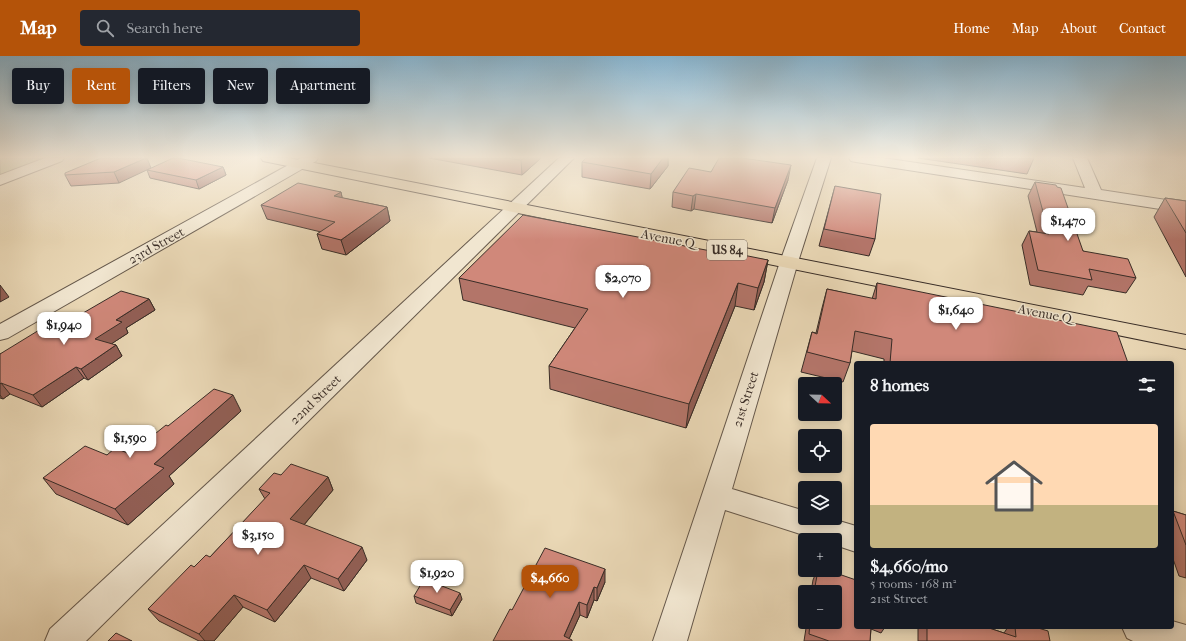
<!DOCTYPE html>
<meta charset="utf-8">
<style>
body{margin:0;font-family:"IM FELL French Canon",serif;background:#242831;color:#f1f3f6;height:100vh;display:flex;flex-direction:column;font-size:15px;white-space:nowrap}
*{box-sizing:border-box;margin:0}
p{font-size:13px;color:#9ea1a6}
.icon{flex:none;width:22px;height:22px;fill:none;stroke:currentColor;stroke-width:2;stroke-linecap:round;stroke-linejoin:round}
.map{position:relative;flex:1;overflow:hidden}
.panel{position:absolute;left:854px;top:305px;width:320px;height:268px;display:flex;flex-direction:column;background:#171b24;border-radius:4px;box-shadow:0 2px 10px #0003}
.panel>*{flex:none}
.guide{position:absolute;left:12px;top:12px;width:380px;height:36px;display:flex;gap:8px}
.needle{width:26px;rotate:112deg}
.fabs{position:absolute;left:798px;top:321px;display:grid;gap:8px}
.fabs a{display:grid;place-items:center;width:44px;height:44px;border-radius:4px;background:#171b24;box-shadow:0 2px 10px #0003;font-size:20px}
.price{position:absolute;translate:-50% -34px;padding:0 9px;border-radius:8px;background:#fff;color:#222;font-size:13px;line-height:26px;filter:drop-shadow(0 1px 2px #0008)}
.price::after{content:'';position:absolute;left:50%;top:24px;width:12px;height:9px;margin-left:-6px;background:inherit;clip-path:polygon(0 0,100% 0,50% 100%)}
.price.current{background:#b45309;color:#fff}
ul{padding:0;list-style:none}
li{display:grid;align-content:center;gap:8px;height:212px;padding:0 16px}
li+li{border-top:1px solid #363941}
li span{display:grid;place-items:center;height:124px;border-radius:4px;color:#555}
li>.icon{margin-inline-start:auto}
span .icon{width:72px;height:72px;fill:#fffc;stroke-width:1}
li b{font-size:17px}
h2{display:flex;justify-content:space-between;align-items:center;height:48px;padding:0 16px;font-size:17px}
.pill{padding:0 14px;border-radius:4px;background:#171b24;box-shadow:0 2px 10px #0003;font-size:14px;line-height:36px}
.pill.current{background:#b45309;color:#fff}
header{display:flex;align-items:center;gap:24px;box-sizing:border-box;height:56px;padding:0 20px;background:#b45309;color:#fff}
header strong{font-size:19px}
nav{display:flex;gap:22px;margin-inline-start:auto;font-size:14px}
.search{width:280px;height:36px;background:#242831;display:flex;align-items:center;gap:10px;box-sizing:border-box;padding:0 14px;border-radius:4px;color:#9ea1a6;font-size:15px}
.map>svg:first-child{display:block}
.green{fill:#b7bf8e;stroke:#78765a}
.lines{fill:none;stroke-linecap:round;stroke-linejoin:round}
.street-casing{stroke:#65584b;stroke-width:2}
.highway-casing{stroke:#392d27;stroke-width:2}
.street{fill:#f1e6d0;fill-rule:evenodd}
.highway{fill:#ead8b6;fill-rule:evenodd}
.wall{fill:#b37569;stroke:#392d27}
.shaded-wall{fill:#925f55;stroke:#392d27}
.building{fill:#d0887a;stroke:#392d27}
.labels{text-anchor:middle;stroke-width:3;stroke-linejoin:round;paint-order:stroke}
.shield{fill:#f1e6d0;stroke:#70645a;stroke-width:1}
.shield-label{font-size:12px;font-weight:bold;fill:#392d27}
.street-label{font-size:13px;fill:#392d27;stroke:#f1e6d0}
</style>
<header>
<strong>Map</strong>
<div class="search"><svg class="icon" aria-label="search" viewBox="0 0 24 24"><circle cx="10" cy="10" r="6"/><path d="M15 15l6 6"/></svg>Search here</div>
<nav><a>Home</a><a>Map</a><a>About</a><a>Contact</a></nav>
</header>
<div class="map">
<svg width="1186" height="585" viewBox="0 0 1186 585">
<rect width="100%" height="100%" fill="#ead8b6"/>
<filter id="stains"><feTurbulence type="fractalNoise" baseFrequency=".005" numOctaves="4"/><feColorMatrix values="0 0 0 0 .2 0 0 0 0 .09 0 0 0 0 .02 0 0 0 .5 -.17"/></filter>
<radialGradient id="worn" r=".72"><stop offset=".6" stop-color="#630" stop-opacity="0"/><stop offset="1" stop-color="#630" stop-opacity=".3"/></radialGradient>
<polygon class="green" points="0,102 47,102 0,120"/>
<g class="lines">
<g class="street-casing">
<g id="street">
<polygon points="45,102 64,102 62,105 0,129 0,119"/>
<polygon points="301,102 318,102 316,105 8,282 0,284 0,268"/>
<polygon points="559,102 574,102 86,585 45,585 50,573"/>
<polygon points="817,102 831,102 798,206 732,433 805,455 805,462 829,462 856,470 856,496 835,489 835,484 819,484 725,454 687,585 653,585 780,206"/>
<polygon points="849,102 883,102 1085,132 1073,102 1087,102 1101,134 1186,147 1186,157 856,106 851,105"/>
<polygon points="1172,565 1186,569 1186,585 1133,585 1127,582 1122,571 1172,571"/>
</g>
</g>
<g class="highway-casing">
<polygon id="highway" points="261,102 289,102 1186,279 1186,293 268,106 263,105"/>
</g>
<use href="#street" class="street"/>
<use href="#highway" class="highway"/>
</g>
<g class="wall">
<polygon points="147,102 119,127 71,130 65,119"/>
<polygon points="429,102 541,102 522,119"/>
<polygon points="586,102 668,102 668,110 650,133 582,121 582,106"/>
<polygon points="918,102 1034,102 1027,118"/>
<polygon points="223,111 226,119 199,133 150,122 147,114"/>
<polygon points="711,116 788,124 772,167 694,153 691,155 672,151 673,136"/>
<polygon points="1035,126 1083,195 1136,222 1126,237 1088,230 1083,239 1030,229 1022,189 1029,175 1037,176 1028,140"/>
<polygon points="835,130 875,183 869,200 819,190"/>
<polygon points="341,136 342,142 387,151 390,165 346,199 322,193 317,178 321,176 267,163 261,149"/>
<polygon points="1165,142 1186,145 1186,221 1154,161"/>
<polygon points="737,200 768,204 764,226 754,254 735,250 686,372 550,333 549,310 575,272 463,244 459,222"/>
<polygon points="877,227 1128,307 884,307 884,303 852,295 850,307 843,326 801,316 812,276 816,277 822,252 827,233 872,243"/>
<polygon points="149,243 155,254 126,272 128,277 111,288 116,289 122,300 88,324 84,322 42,351 10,338 3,343 0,342 0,298"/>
<polygon points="241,355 169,420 174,428 128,469 56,438 43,422 107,399 130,398 168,370"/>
<polygon points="281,419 328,421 333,434 304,469 367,504 344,535 311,522 275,566 243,551 214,585 199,585 159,565 148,553 194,511 210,501 265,443 259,433"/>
<polygon points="1173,455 1186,459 1186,522 1179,520 1172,500 1172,456"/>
<polygon points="817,514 827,514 856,571 885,571 881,577 871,573 870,585 804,585 807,566 835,566 835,536 811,536 813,524"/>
<polygon points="605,526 597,545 594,544 587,562 580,559 569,583 512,554"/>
<polygon points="414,540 462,543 452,560 416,547"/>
<polygon points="918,571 986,571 1004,577 1008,571 1035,571 1050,585 918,585"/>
</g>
<g class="shaded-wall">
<polygon points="146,102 147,102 151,112 119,127 114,116"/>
<polygon points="524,102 541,102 522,119 521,104"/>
<polygon points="663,102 668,102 668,110 650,133 651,118"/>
<polygon points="791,109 788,124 772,167 775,152"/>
<polygon points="223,111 226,119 199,133 196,124"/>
<polygon points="341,136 344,150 334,140"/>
<polygon points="696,138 694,153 691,155 693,140"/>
<polygon points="387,151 390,165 346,199 341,184"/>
<polygon points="768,204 764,226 754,254 758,232"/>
<polygon points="738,227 735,250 686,372 689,348"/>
<polygon points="0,229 9,241 0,246"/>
<polygon points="149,243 155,254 126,272 128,277 102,294 95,283 116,264"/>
<polygon points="116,289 122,300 88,324 81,313"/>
<polygon points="76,311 84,322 42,351 33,339"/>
<polygon points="1,327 10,338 3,343 0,339 0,328"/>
<polygon points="233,339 241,355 169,420 174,428 128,469 115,453 154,408"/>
<polygon points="328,421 333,434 297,477 290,463"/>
<polygon points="362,491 367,504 344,535 338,523"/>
<polygon points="304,509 311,522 275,566 267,554"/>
<polygon points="605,513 605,526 597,545 597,532"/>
<polygon points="594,531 594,544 587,562 587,549"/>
<polygon points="460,537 462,543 452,560 450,554"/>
<polygon points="234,539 243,551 214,585 205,585 199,578"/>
<polygon points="579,546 580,559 568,585 564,580"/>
</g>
<g class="building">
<polygon points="101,102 146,102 114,116 65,119 65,117"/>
<polygon points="173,102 178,102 223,111 196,124 147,114"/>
<polygon points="505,102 524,102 521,104"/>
<polygon points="586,102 663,102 651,118 582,106"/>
<polygon points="719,102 742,102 791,109 775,152 696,138 693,140 673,136 689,112 711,116"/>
<polygon points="1035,126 1056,129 1057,131 1061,132 1083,195 1128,203 1136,222 1089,213 1092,224 1038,214 1029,175 1049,178"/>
<polygon points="298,127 341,136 334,140 387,151 341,184 317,178 335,166 261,149"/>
<polygon points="835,130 881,138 875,183 824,173"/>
<polygon points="1165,142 1186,145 1186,177"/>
<polygon points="523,159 737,200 738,198 768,204 758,232 738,227 689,348 549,310 588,253 459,222"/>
<polygon points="877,227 1117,276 1128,307 890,307 892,283 855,275 850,307 807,296 812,276 817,278 827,233 876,243"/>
<polygon points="121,235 149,243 116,264 122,266 95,283 116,289 81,313 76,311 33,339 1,327 0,328 0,298 49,268 59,271"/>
<polygon points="214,333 233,339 154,408 164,412 115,453 43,422 85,390 107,399 115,392 130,398 166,369 168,370"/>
<polygon points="291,408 328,421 290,463 362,491 338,523 304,509 267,554 234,539 199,578 148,553 191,509 194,511 206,499 210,501 270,437 259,433 274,417 281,419"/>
<polygon points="1173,455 1186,459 1186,489"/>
<polygon points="545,492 605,513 597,532 594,531 587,549 579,546 564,580 572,584 572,585 493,585 510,553 512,554"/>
<polygon points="818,514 827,514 856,524 856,571 871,571 870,585 829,585 809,578 810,566 835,566 835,536 814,536"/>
<polygon points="424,523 460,537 450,554 414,540"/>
<polygon points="927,571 986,571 1016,581 1015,571 1035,571 1048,575 1050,585 927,585"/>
<polygon points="116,577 132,585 108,585"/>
</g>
<linearGradient id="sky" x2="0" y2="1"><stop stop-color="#88b6d2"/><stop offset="0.55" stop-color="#f6edde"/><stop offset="1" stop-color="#f6edde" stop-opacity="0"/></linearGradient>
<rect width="1186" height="184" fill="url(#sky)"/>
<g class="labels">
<rect class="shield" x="707" y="184" width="40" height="20" rx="3"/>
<g class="shield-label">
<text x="727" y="198">US 84</text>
</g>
<g class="street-label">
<text transform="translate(668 182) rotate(11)" y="5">Avenue Q</text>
<text transform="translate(156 189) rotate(-29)" y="5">23rd Street</text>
<text transform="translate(1045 257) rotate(11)" y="5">Avenue Q</text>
<text transform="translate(315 343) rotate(-44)" y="5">22nd Street</text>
<text transform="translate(745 343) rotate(-72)" y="5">21st Street</text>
</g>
</g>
<rect width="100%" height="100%" filter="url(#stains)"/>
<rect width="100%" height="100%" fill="url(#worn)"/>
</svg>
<div class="fabs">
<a><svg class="needle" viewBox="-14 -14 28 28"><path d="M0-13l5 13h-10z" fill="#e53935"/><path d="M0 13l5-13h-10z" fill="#9ea1a6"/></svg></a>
<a><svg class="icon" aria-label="locate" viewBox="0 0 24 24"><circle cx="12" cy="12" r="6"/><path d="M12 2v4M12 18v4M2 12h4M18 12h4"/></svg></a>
<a><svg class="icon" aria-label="layers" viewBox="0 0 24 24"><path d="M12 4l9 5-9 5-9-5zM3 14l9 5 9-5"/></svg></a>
<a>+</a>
<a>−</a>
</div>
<b class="price" style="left:1068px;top:186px">$1,470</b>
<b class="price" style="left:623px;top:243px">$2,070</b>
<b class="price" style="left:956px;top:275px">$1,640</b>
<b class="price" style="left:64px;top:290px">$1,940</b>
<b class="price" style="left:130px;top:403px">$1,590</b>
<b class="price" style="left:258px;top:500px">$3,150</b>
<b class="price" style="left:437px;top:538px">$1,920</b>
<b class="price current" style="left:550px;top:543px">$4,660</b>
<div class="guide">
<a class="pill">Buy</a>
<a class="pill current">Rent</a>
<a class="pill">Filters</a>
<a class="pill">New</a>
<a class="pill">Apartment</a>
</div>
<section class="panel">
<h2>8 homes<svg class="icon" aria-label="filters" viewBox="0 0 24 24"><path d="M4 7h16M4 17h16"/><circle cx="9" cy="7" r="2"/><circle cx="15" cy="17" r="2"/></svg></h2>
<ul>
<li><span style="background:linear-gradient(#ffd9b3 65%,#c2b280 0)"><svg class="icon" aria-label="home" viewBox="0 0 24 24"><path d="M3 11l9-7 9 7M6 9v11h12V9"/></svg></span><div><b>$4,660/mo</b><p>5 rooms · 168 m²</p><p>21st Street</p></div></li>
</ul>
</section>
</div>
